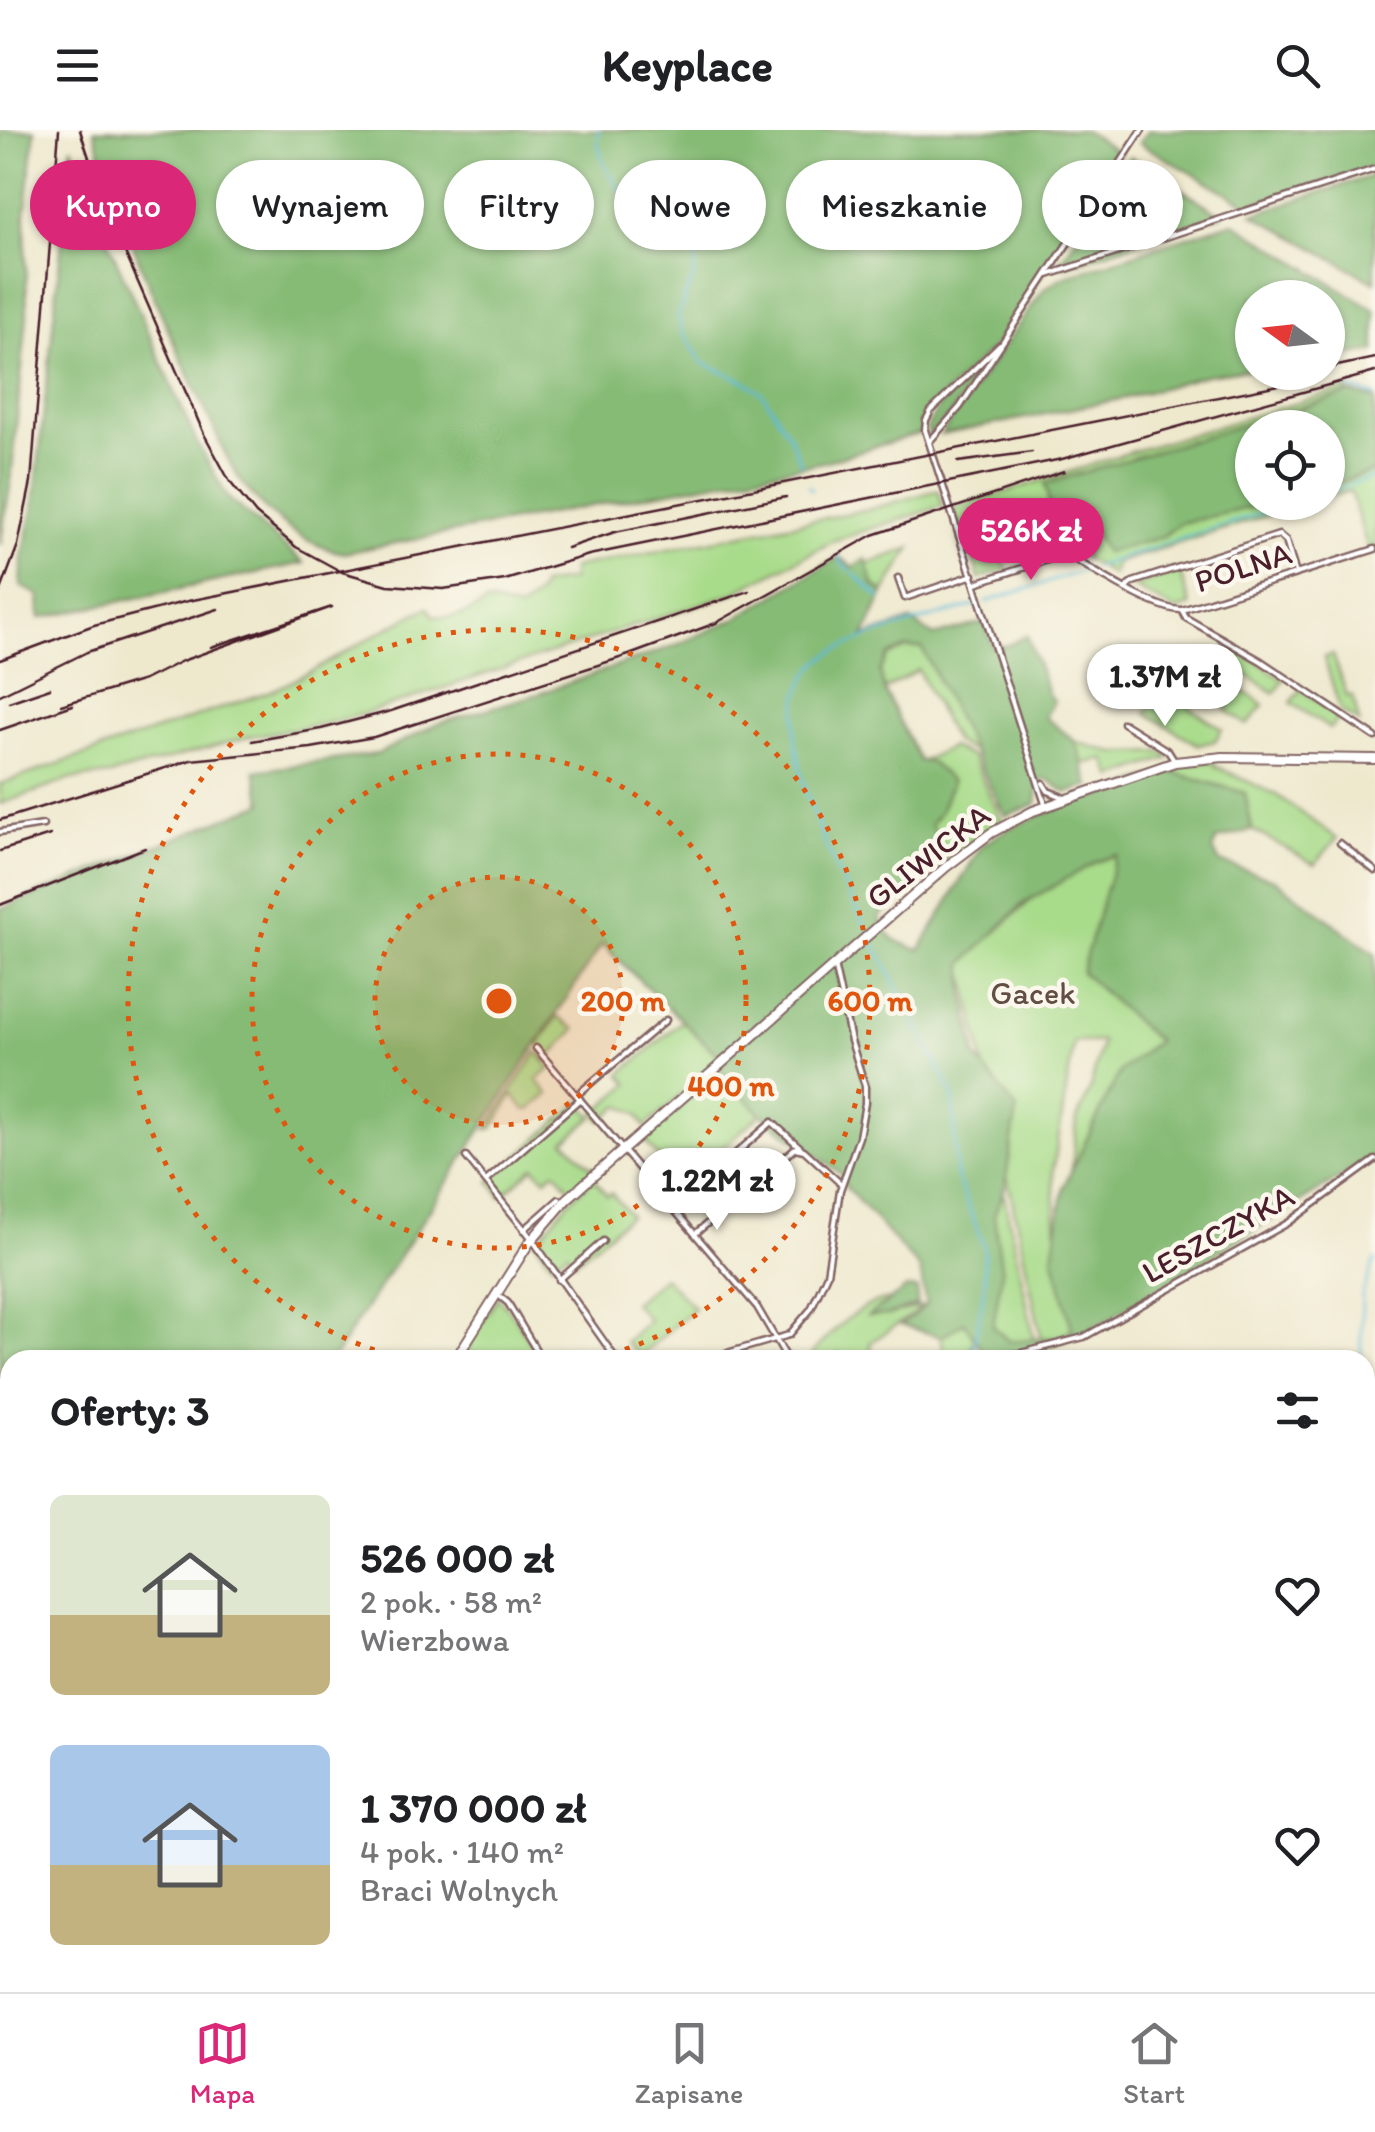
<!DOCTYPE html>
<html lang="pl">
<meta charset="utf-8">
<style>
body{margin:0;font-family:Itim,sans-serif;background:#f2f2f2;color:#202124;height:100vh;display:flex;flex-direction:column;font-size:38px;white-space:nowrap}
*{box-sizing:border-box;margin:0}
p{font-size:32px;color:#757577}
.icon{flex:none;width:55px;height:55px;fill:none;stroke:currentColor;stroke-width:2;stroke-linecap:round;stroke-linejoin:round}
.map{position:relative;flex:1;overflow:hidden}
.panel{position:absolute;left:0px;top:1220px;width:1375px;height:642px;display:flex;flex-direction:column;background:#fff;border-radius:30px 30px 0 0;box-shadow:0 2px 8px #0004}
.panel>*{flex:none}
.banner{position:absolute;left:30px;top:30px;width:1315px;height:90px;display:flex;gap:20px}
.needle{width:65px;rotate:285deg}
.controls{position:absolute;left:1235px;top:150px;display:grid;gap:20px}
.controls a{display:grid;place-items:center;width:110px;height:110px;border-radius:50%;background:#fff;box-shadow:0 2px 8px #0004;font-size:50px}
.price{position:absolute;translate:-50% -85px;padding:0 22px;border-radius:35px;background:#fff;color:#222;font-size:32px;line-height:65px;filter:drop-shadow(0 2px 5px #0008)}
.price::after{content:'';position:absolute;left:50%;top:60px;width:30px;height:22px;margin-left:-15px;background:inherit;clip-path:polygon(0 0,100% 0,50% 100%)}
.price.on{background:#db2777;color:#fff}
ul{padding:0;list-style:none}
li{display:flex;align-items:center;gap:30px;height:250px;padding:0 50px}
li span{display:grid;place-items:center;flex:none;width:280px;height:200px;border-radius:15px;color:#555}
li>.icon{margin-inline-start:auto}
span .icon{width:120px;height:120px;fill:#fffc;stroke-width:1}
li b{font-size:42px}
h2{display:flex;justify-content:space-between;align-items:center;height:120px;padding:0 50px;font-size:42px}
.chip{padding:0 35px;border-radius:45px;background:#fff;box-shadow:0 2px 8px #0004;font-size:35px;line-height:90px}
.chip.on{background:#db2777;color:#fff}
header{display:flex;justify-content:space-between;align-items:center;height:130px;padding:0 50px;background:#fff;font-size:45px;font-weight:700}
.dock{display:flex;justify-content:space-around;align-items:center;height:140px;border-top:2px solid #e0e0e0;background:#fff;font-size:28px;color:#757577}
.dock a{display:grid;justify-items:center;gap:5px}
.dock .on{color:#db2777}
.map>svg:first-child{display:block}
.green{fill:#a8db8a;stroke:#797d5a;stroke-width:2.5}
.forest{fill:#86bb76;stroke:#686d50;stroke-width:2.5;fill-rule:evenodd}
.lines{fill:none;stroke-linecap:round;stroke-linejoin:round}
.stream{stroke:#5bbcda;stroke-width:2.5}
.street-casing{stroke:#836564;stroke-width:9}
.secondary-casing{stroke:#836564;stroke-width:12}
.street{stroke:#fff;stroke-width:4}
.secondary{stroke:#fff;stroke-width:8}
.rail{stroke:#4a1f2b;stroke-width:2.5}
.ring{fill:none;stroke:#e0560e;stroke-width:5;stroke-dasharray:5 10}
.labels{text-anchor:middle;stroke-width:9;stroke-linejoin:round;paint-order:stroke}
.street-label{font-size:32px;fill:#4a1f2b;stroke:#fbf7ec}
.park-label{font-size:32px;fill:#624e43;stroke:#fbf7ec}
.centre{fill:#e0560e;stroke:#fbf7ec;stroke-width:5}
.ring-label{font-size:30px;text-anchor:middle;font-weight:bold;fill:#e0560e;stroke:#fbf7ec;stroke-width:9;stroke-linejoin:round;paint-order:stroke}
</style>
<header><svg class="icon" aria-label="menu" viewBox="0 0 24 24"><path d="M4 6h16M4 12h16M4 18h16"/></svg>Keyplace<svg class="icon" aria-label="search" viewBox="0 0 24 24"><circle cx="10" cy="10" r="6"/><path d="M15 15l6 6"/></svg></header>
<div class="map">
<svg width="1375" height="1862" viewBox="0 0 1375 1862">
<rect width="100%" height="100%" fill="#fbf7ec"/>
<filter id="ink" filterUnits="userSpaceOnUse"><feTurbulence type="fractalNoise" baseFrequency=".01" numOctaves="2"/><feDisplacementMap in="SourceGraphic" scale="20" xChannelSelector="R" yChannelSelector="G"/><feConvolveMatrix kernelMatrix="1 2 1 2 8 2 1 2 1" color-interpolation-filters="sRGB"/></filter>
<filter id="wash" filterUnits="userSpaceOnUse"><feTurbulence type="fractalNoise" baseFrequency=".0048" numOctaves="4" result="noise"/><feDisplacementMap in="SourceGraphic" scale="40" xChannelSelector="R" yChannelSelector="G"/><feGaussianBlur stdDeviation="2.25" result="paint"/><feColorMatrix in="noise" values="0 0 0 0 0 0 0 0 0 0 0 0 0 0 0 0 0 1.4 0 .05"/><feComposite in="paint" operator="in"/></filter>
<g filter="url(#wash)">
<rect width="100%" height="100%" fill="#eee8cd"/>
<g class="green">
<path d="M 1347,258 L 1348,263 L 1045,354 L 1058,413 C 1012,389 1016,385 965,397 L 957,391 L 953,379 L 1128,323 Z"/>
<polygon points="1375,341 1375,417 1368,419 1350,361 1328,367 1328,356"/>
<path d="M 938,360 L 943,376 L 836,410 L 731,464 L 367,583 L 328,593 L 252,606 L 111,645 L 72,649 L 0,674 L 0,654 L 271,561 C 326,538 373,502 428,478 L 434,486 C 457,490 469,483 488,472 L 520,480 L 539,463 L 541,455 L 572,450 L 572,438 L 874,378 Z"/>
<polygon points="1272,373 1308,373 1115,433 1113,445 1084,428 1091,414 1087,399 1094,400 1098,411 1162,407 1180,393"/>
<polygon points="1001,393 1014,396 1022,420 1002,426 1007,440 979,449 966,404"/>
<polygon points="911,418 884,463 873,454 867,434"/>
<polygon points="1179,440 1191,476 1176,481 1133,457"/>
<polygon points="922,517 974,622 954,611 918,540 884,560 880,541 888,526 906,518"/>
<polygon points="1242,521 1284,550 1275,563 1233,536"/>
<polygon points="1333,525 1347,566 1353,566 1359,593 1340,580 1324,527"/>
<polygon points="1162,559 1222,599 1215,611 1199,615 1146,583"/>
<polygon points="1240,559 1264,575 1247,595 1226,580"/>
<polygon points="1301,559 1340,586 1330,599 1291,573"/>
<polygon points="1076,612 1115,623 1164,622 1169,628 1113,647 1105,629 1083,634"/>
<polygon points="951,617 972,627 1002,691 947,728 931,694 940,682 952,651 919,632"/>
<polygon points="1213,631 1215,636 1275,664 1337,708 1315,734 1252,700 1245,663 1168,641 1174,635"/>
<polygon points="1121,687 1167,912 1070,1057 1077,989 1090,960 1102,912 1074,912 1053,1041 1059,1138 1073,1204 1043,1216 954,795 985,812"/>
<polygon points="951,814 1036,1217 983,1225 983,1215"/>
<polygon points="557,887 576,899 547,930 539,915"/>
<polygon points="682,891 722,929 645,997 638,985 620,975 601,991 595,983 629,954 621,944"/>
<polygon points="537,922 551,938 537,950 549,964 530,980 525,979 513,965 493,998 487,999"/>
<polygon points="719,939 761,984 685,1050 681,1046 677,1049 643,1009"/>
<polygon points="580,972 593,987 565,1011 594,1039 572,1060 555,1041 546,1049 534,1037 501,1067 490,1051"/>
<polygon points="594,1048 607,1066 611,1063 630,1085 575,1132 567,1122 552,1134 536,1112 567,1073"/>
<polygon points="664,1147 694,1178 640,1226 625,1212 649,1190 633,1173"/>
<polygon points="498,1167 516,1189 540,1230 475,1230 467,1215"/>
<path d="M 891,1169 L 870,1184 L 888,1185 L 926,1175 L 870,1213 L 873,1224 L 862,1230 L 844,1230 L 839,1223 L 825,1230 L 814,1230 L 811,1225 C 832,1202 859,1172 891,1169 Z"/>
<polygon points="964,1192 974,1207 970,1225 946,1230 941,1207"/>
<polygon points="10,1549 10,1834 0,1839 0,1553"/>
</g>
<g class="forest">
<polygon points="0,0 35,0 25,86 27,186 11,350 0,415"/>
<path d="M 94,0 L 1084,0 L 1120,23 L 998,212 L 928,281 L 921,291 L 921,303 L 823,332 L 344,423 C 305,416 267,385 244,355 C 227,333 217,304 205,279 C 162,190 121,95 94,0 Z"/>
<polygon points="1148,0 1375,0 1375,37 1250,76 1139,13"/>
<polygon points="72,16 97,86 197,313 228,368 304,433 40,488 39,465 21,456 23,425 34,375"/>
<polygon points="1130,27 1222,85 1065,136 1059,134"/>
<polygon points="1375,45 1375,152 1253,84 1359,50"/>
<polygon points="1233,92 1375,180 1375,221 1328,229 1328,168 1252,168 1252,239 1206,245 1130,267 941,305 1044,159 1063,147"/>
<polygon points="987,231 951,283 929,306 927,298 938,278"/>
<polygon points="1350,263 1375,269 1375,341 1328,356 1328,298 1252,298 1252,372 1272,373 1180,393 1162,407 1105,423 1094,401 1088,399 1091,414 1084,428 1058,413 1045,354"/>
<path d="M 839,427 L 853,437 L 866,429 L 873,454 L 884,463 L 864,507 L 911,491 L 934,506 L 985,492 L 993,517 L 1009,515 L 1027,505 L 1049,566 L 1054,571 L 1045,587 L 1076,612 L 1090,656 L 1067,663 L 1047,649 L 1039,652 L 1036,674 L 1005,686 L 922,518 L 906,518 L 888,526 L 880,541 L 884,560 L 919,631 L 930,632 L 952,651 L 940,682 L 931,694 L 947,728 L 880,786 C 885,809 900,813 920,820 L 982,715 L 1010,698 L 1093,664 L 1095,668 L 1168,641 L 1245,663 L 1252,700 L 1216,710 L 1213,719 L 1219,732 L 1274,749 L 1375,824 L 1375,1026 L 1101,1194 L 1019,1230 L 988,1230 L 964,1192 L 941,1207 L 901,1195 L 926,1175 L 920,1139 L 846,1057 L 841,1044 L 761,984 L 719,939 L 721,928 L 602,814 L 332,1230 L 10,1230 L 10,1537 L 0,1542 L 0,779 L 263,673 L 255,641 L 377,624 L 437,594 L 538,564 L 674,516 L 733,490 ZM 1116,725 L 1081,842 L 1157,911 L 1120,941 L 1064,1056 L 1053,1126 L 1072,1199 L 1057,1207 L 1008,1211 L 993,1196 L 1002,1143 L 994,1085 L 1004,1061 L 1017,980 L 976,927 L 964,858 L 964,833 L 1024,773 L 1096,732 Z"/>
<polygon points="907,1158 917,1159 917,1175 888,1185 868,1186"/>
<polygon points="10,1834 10,1852 77,1853 71,1862 0,1862 0,1839"/>
</g>
<g class="lines">
<g class="stream">
<polyline points="598,7 599,0"/>
<path d="M 598,11 C 600,42 636,80 659,99 C 679,96 685,105 697,120 L 695,143 L 678,185 L 683,203 L 703,233 L 745,251 L 762,263 L 789,305 L 801,334"/>
<polyline points="1349,258 1375,266"/>
<polyline points="809,356 811,359"/>
<polyline points="1328,362 1375,347"/>
<polyline points="839,425 841,433 850,440"/>
<polyline points="1094,437 1295,372"/>
<polyline points="854,444 880,468"/>
<polyline points="986,472 1089,439"/>
<path d="M 867,799 C 835,740 749,577 827,526 C 860,504 939,487 979,474"/>
<polyline points="872,808 953,965 956,1045 984,1117 985,1154 972,1229"/>
<polyline points="1361,1230 1362,1164 1375,1130"/>
<polyline points="1365,1254 1375,1314"/>
<polyline points="1365,1556 1375,1552"/>
<polyline points="370,1852 372,1862"/>
<polyline points="57,1862 64,1852"/>
<polyline points="416,1862 434,1852"/>
</g>
</g>
</g>
<g filter="url(#ink)">
<g class="lines">
<g class="street-casing">
<g id="street">
<polyline points="1048,145 1375,39"/>
<polyline points="1000,214 931,281 926,290 925,300 1045,674"/>
<polyline points="929,312 960,277 1142,0"/>
<path d="M 958,401 L 996,391 L 1015,394 C 1051,412 1148,481 1182,480 L 1186,488 L 1261,531 L 1375,607"/>
<polyline points="898,448 905,468 973,445"/>
<polyline points="976,453 1060,426 1063,422"/>
<polyline points="1127,457 1133,452 1279,405 1286,411 1296,444"/>
<polyline points="1182,480 1375,419"/>
<polyline points="1123,593 1168,621 1175,632"/>
<polyline points="1043,653 1048,661 1063,667"/>
<polyline points="0,702 43,695"/>
<polyline points="1340,713 1375,741"/>
<polyline points="536,918 757,1177 788,1230"/>
<polyline points="578,964 666,890"/>
<polyline points="466,1027 529,1105 617,1230"/>
<polyline points="486,1051 580,969"/>
<polyline points="673,1078 772,992 801,1018"/>
<polyline points="524,1100 559,1069"/>
<polyline points="695,1104 795,1018 804,1020 840,1053"/>
<polyline points="559,1150 603,1111"/>
<polyline points="497,1164 508,1173 542,1230"/>
<polyline points="703,1230 789,1205 811,1179 827,1144 840,1060 859,1007 865,973 865,956 851,911 834,835"/>
<polyline points="961,1230 1021,1223 1084,1207 1288,1093 1375,1030"/>
<polyline points="533,1852 534,1862"/>
<polyline points="302,1862 309,1852"/>
<polyline points="1189,1862 1194,1852"/>
</g>
</g>
<g class="secondary-casing">
<g id="secondary">
<polyline points="455,1230 529,1113 567,1069 946,737 991,703 1033,681 1175,632 1223,627 1375,629"/>
<polyline points="0,1548 10,1544"/>
</g>
</g>
<use href="#street" class="street"/>
<use href="#secondary" class="secondary"/>
<g class="rail">
<polyline points="80,0 104,74 204,304 230,352 256,384 296,417 342,442 388,455 443,459 505,450 589,425 1062,329 1375,242"/>
<polyline points="1328,238 1375,228"/>
<polyline points="958,332 1032,322"/>
<polyline points="567,418 615,402 786,367"/>
<polyline points="0,463 18,415 31,352 59,0"/>
<polyline points="0,530 94,495 188,471 1289,253"/>
<polyline points="0,565 87,522 218,479"/>
<polyline points="9,572 50,558"/>
<polyline points="61,575 144,550 182,531 332,477 211,517"/>
<polyline points="0,600 73,575"/>
<polyline points="252,611 321,599 391,581 749,461"/>
<polyline points="0,690 191,630 311,618 374,607 629,525 716,493 873,405 1064,341"/>
<polyline points="0,721 50,705"/>
<polyline points="0,775 145,718"/>
</g>
</g>
</g>
<circle cx="499" cy="871" r="124" fill="#e0560e" fill-opacity=".12"/>
<g class="ring">
<circle cx="499" cy="871" r="124"/>
<circle cx="499" cy="871" r="247"/>
<path d="M403 1229A371 371 0 1 1 595 1229"/>
</g>
<g class="labels">
<g class="street-label">
<text transform="translate(1243 437) rotate(-18)" y="11">POLNA</text>
<text transform="translate(928 726) rotate(-38)" y="11">GLIWICKA</text>
<text transform="translate(1218 1104) rotate(-29)" y="11">LESZCZYKA</text>
</g>
<g class="park-label">
<text x="1033" y="874">Gacek</text>
</g>
</g>
<circle cx="499" cy="871" r="15" class="centre"/>
<g class="ring-label">
<text x="623" y="881">200 m</text>
<text x="870" y="881">600 m</text>
<text x="731" y="966">400 m</text>
</g>
</svg>
<div class="controls">
<a><svg class="needle" viewBox="-14 -14 28 28"><path d="M0-13l5 13h-10z" fill="#e53935"/><path d="M0 13l5-13h-10z" fill="#757577"/></svg></a>
<a><svg class="icon" aria-label="locate" viewBox="0 0 24 24"><circle cx="12" cy="12" r="6"/><path d="M12 2v4M12 18v4M2 12h4M18 12h4"/></svg></a>
</div>
<b class="price on" style="left:1031px;top:453px">526K zł</b>
<b class="price" style="left:1165px;top:599px">1.37M zł</b>
<b class="price" style="left:717px;top:1103px">1.22M zł</b>
<div class="banner">
<a class="chip on">Kupno</a>
<a class="chip">Wynajem</a>
<a class="chip">Filtry</a>
<a class="chip">Nowe</a>
<a class="chip">Mieszkanie</a>
<a class="chip">Dom</a>
</div>
<section class="panel">
<h2>Oferty: 3<svg class="icon" aria-label="filters" viewBox="0 0 24 24"><path d="M4 7h16M4 17h16"/><circle cx="9" cy="7" r="2"/><circle cx="15" cy="17" r="2"/></svg></h2>
<ul>
<li><span style="background:linear-gradient(#dfe7d0 60%,#c2b280 0)"><svg class="icon" aria-label="home" viewBox="0 0 24 24"><path d="M3 11l9-7 9 7M6 9v11h12V9"/></svg></span><div><b>526 000 zł</b><p>2 pok. · 58 m²</p><p>Wierzbowa</p></div><svg class="icon" aria-label="heart" viewBox="0 0 24 24"><path d="M12 20l-8-8c-3-5 5-10 8-4 3-6 11-1 8 4z"/></svg></li>
<li><span style="background:linear-gradient(#a9c7e8 60%,#c2b280 0)"><svg class="icon" aria-label="home" viewBox="0 0 24 24"><path d="M3 11l9-7 9 7M6 9v11h12V9"/></svg></span><div><b>1 370 000 zł</b><p>4 pok. · 140 m²</p><p>Braci Wolnych</p></div><svg class="icon" aria-label="heart" viewBox="0 0 24 24"><path d="M12 20l-8-8c-3-5 5-10 8-4 3-6 11-1 8 4z"/></svg></li>
</ul>
</section>
</div>
<nav class="dock">
<a class="on"><svg class="icon" aria-label="map" viewBox="0 0 24 24"><path d="M3 6l6-2 6 2 6-2v14l-6 2-6-2-6 2zM9 4v14M15 6v14"/></svg>Mapa</a>
<a><svg class="icon" aria-label="saved" viewBox="0 0 24 24"><path d="M7 4h10v16l-5-4-5 4z"/></svg>Zapisane</a>
<a><svg class="icon" aria-label="home" viewBox="0 0 24 24"><path d="M3 11l9-7 9 7M6 9v11h12V9"/></svg>Start</a>
</nav>
